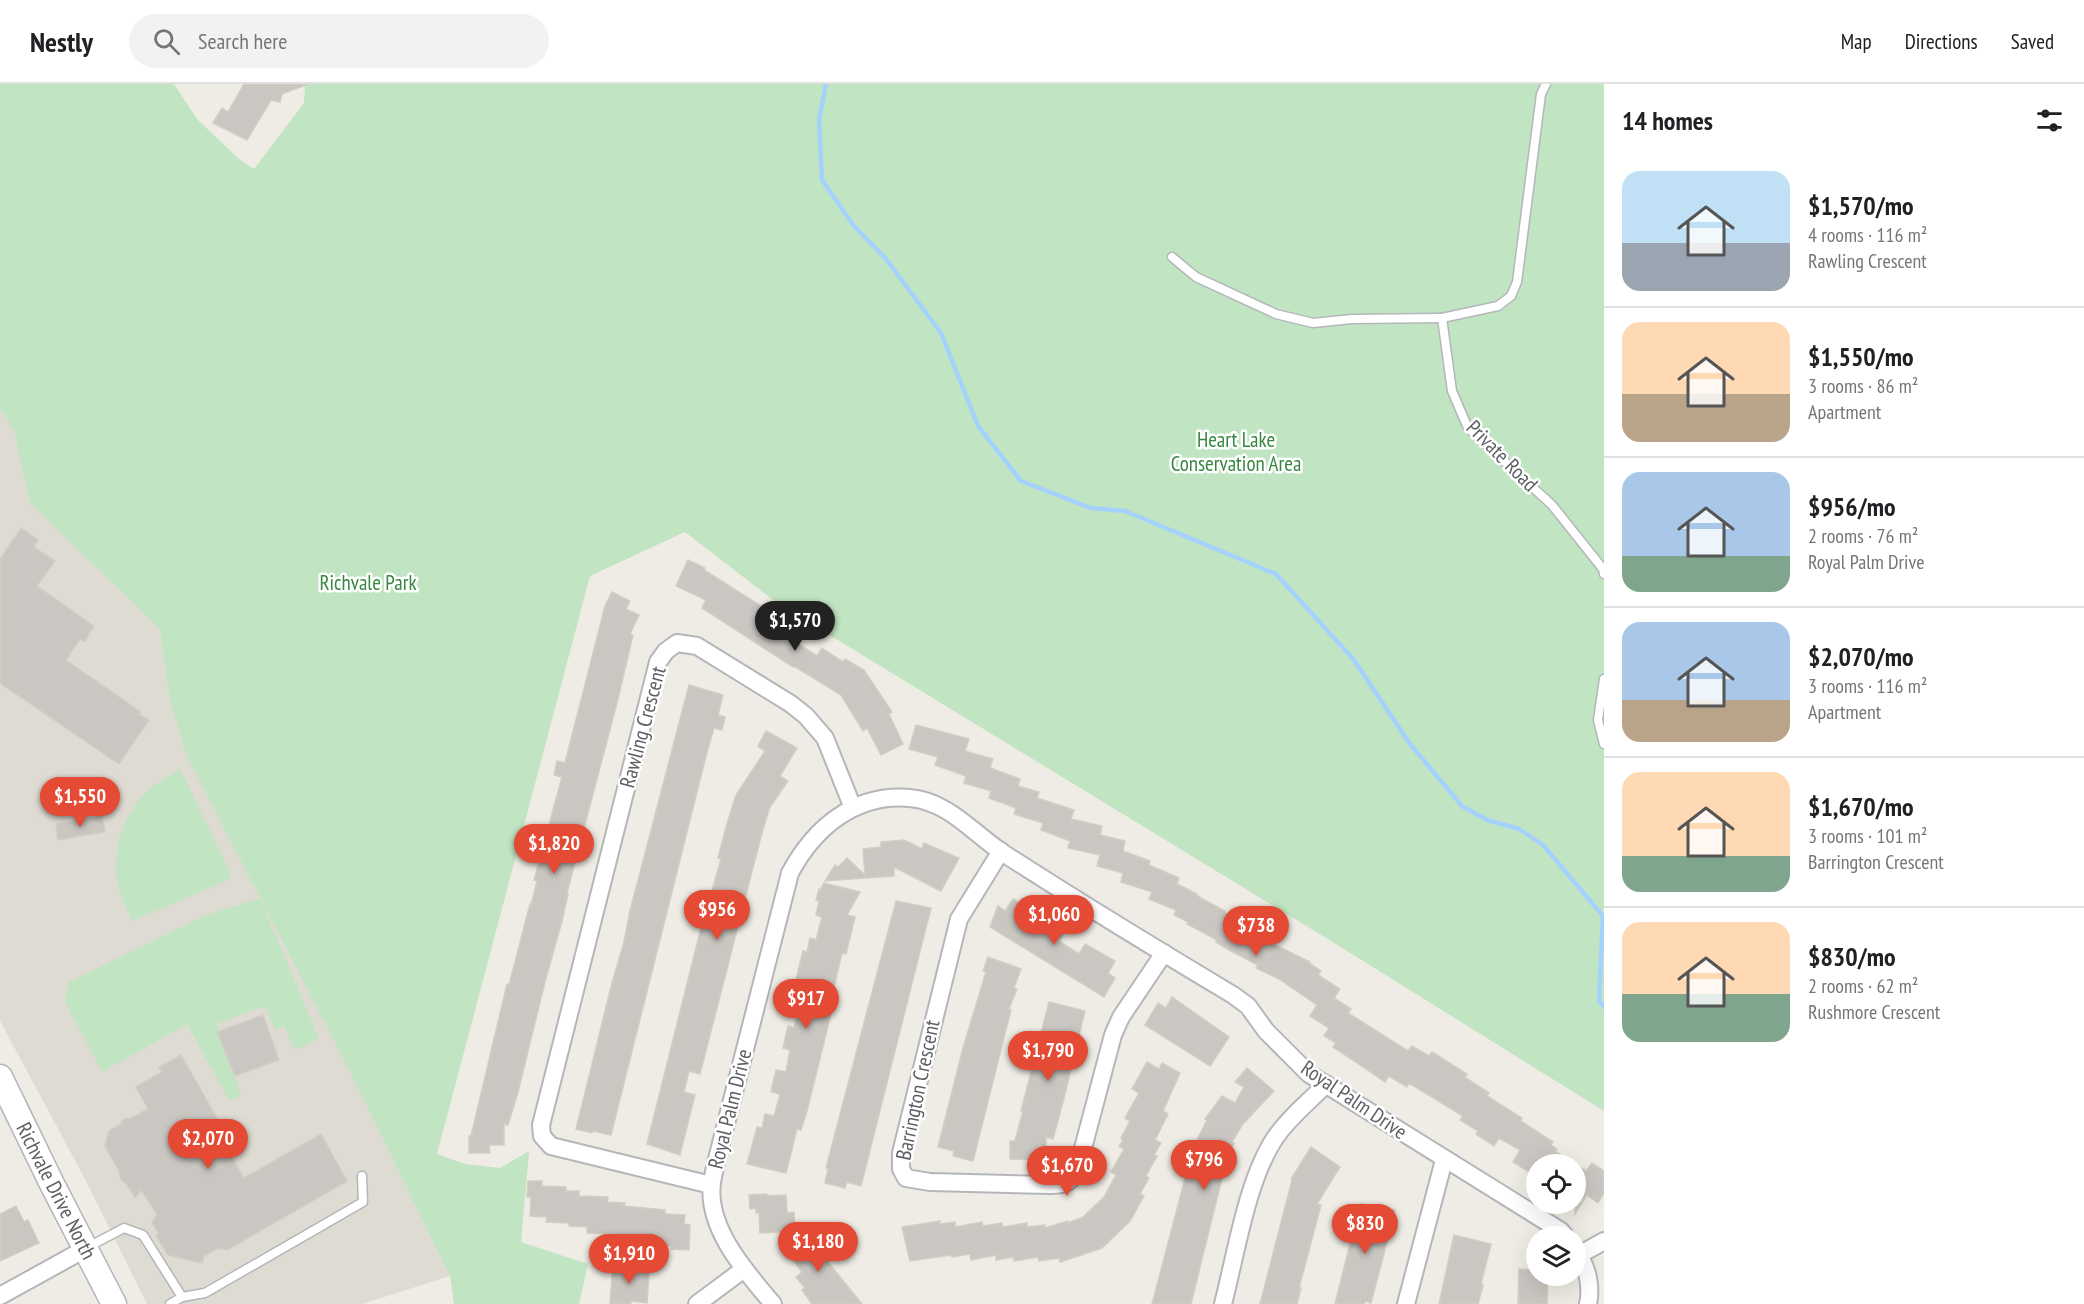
<!DOCTYPE html>
<meta charset="utf-8">
<style>
body{margin:0;font-family:"PT Sans Narrow",sans-serif;background:#f2f2f2;color:#202124;height:100vh;display:flex;flex-direction:column;font-size:22px;white-space:nowrap}
*{box-sizing:border-box;margin:0}
p{font-size:20px;color:#757577}
.icon{flex:none;width:33px;height:33px;fill:none;stroke:currentColor;stroke-width:2;stroke-linecap:round;stroke-linejoin:round}
.map{position:relative;flex:1;overflow:hidden}
.panel{display:flex;flex-direction:column;background:#fff;width:480px}
.panel>*{flex:none}
.buttons{position:absolute;left:1526px;top:1070px;display:grid;gap:12px}
.buttons a{display:grid;place-items:center;width:60px;height:60px;border-radius:50%;background:#fff;box-shadow:0 6px 24px #0002;font-size:30px}
.price{position:absolute;translate:-50% -51px;padding:0 14px;border-radius:21px;background:#e44a34;color:#fff;font-size:20px;line-height:39px;filter:drop-shadow(0 2px 3px #0008)}
.price::after{content:'';position:absolute;left:50%;top:36px;width:18px;height:14px;margin-left:-9px;background:inherit;clip-path:polygon(0 0,100% 0,50% 100%)}
.price.on{background:#222;color:#fff}
ul{padding:0;list-style:none}
li{display:flex;align-items:center;gap:18px;height:150px;padding:0 18px}
li+li{border-top:2px solid #e0e0e0}
li span{display:grid;place-items:center;flex:none;width:168px;height:120px;border-radius:18px;color:#555}
li>.icon{margin-inline-start:auto}
span .icon{width:72px;height:72px;fill:#fffc;stroke-width:1}
li b{font-size:26px}
h2{display:flex;justify-content:space-between;align-items:center;height:72px;padding:0 18px;font-size:26px}
header{display:flex;align-items:center;gap:36px;box-sizing:border-box;height:84px;padding:0 30px;background:#fff;border-bottom:2px solid #e0e0e0}
header strong{font-size:28px}
nav{display:flex;gap:33px;margin-inline-start:auto;font-size:21px}
.search{width:420px;height:54px;background:#f2f2f2;display:flex;align-items:center;gap:15px;box-sizing:border-box;padding:0 21px;border-radius:33px;color:#757577;font-size:22px}
main{display:flex;flex:1;min-height:0}
.map>svg:first-child{display:block}
.education{fill:#dedbd2}
.green{fill:#c1e5c2}
.lines{fill:none;stroke-linecap:round;stroke-linejoin:round}
.stream{stroke:#a5d2fc;stroke-width:4.5}
.building{fill:#cac6c1;stroke:#d2cec2;stroke-width:1.5}
.lane-casing{stroke:#b4b6ba;stroke-width:11}
.street-casing{stroke:#b4b6ba;stroke-width:20}
.secondary-casing{stroke:#b3b6bb;stroke-width:27}
.lane{stroke:#fff;stroke-width:8}
.street{stroke:#fff;stroke-width:16}
.secondary{stroke:#fff;stroke-width:24}
.labels{text-anchor:middle;stroke-width:5;stroke-linejoin:round;paint-order:stroke}
.park-label{font-size:21px;fill:#388640;stroke:#fff}
.street-label{font-size:21px;fill:#5c5f64;stroke:#fff}
</style>
<header>
<strong>Nestly</strong>
<div class="search"><svg class="icon" aria-label="search" viewBox="0 0 24 24"><circle cx="10" cy="10" r="6"/><path d="M15 15l6 6"/></svg>Search here</div>
<nav><a>Map</a><a>Directions</a><a>Saved</a></nav>
</header>
<main>
<div class="map">
<svg width="1604" height="1220" viewBox="0 0 1604 1220">
<rect width="100%" height="100%" fill="#eeece4"/>
<polygon class="education" points="0,324 14,347 31,419 160,545 169,612 262,815 350,988 450,1192 362,1220 147,1220 85,1095 0,937"/>
<g class="green">
<polygon points="0,0 174,0 197,35 239,75 254,85 304,19 305,0 1604,0 1604,1027 1331,857 777,519 685,448 590,492 437,1070 465,1080 500,1084 529,1067 521,1158 588,1180 579,1220 454,1220 450,1192 350,988 187,672 169,612 160,545 30,419 14,347 0,324"/>
<path d="M 180,685 L 231,790 L 228,796 L 132,837 C 127,825 121,813 118,801 C 111,767 124,730 148,706 C 157,698 170,692 180,685 Z"/>
<polygon points="260,814 319,955 295,966 284,942 275,946 265,922 216,940 241,1011 229,1016 187,940 102,988 65,917 69,898 204,832"/>
</g>
<g class="lines">
<polyline class="stream" points="826,0 819,36 822,96 854,142 886,175 941,249 978,342 1021,397 1091,424 1125,427 1276,490 1354,576 1410,660 1462,722 1487,736 1519,745 1543,761 1603,832 1599,917 1604,923"/>
</g>
<g class="building">
<polygon points="244,0 306,0 306,1 282,10 280,18 271,16 247,56 213,39 222,24 228,28"/>
<polygon points="21,444 38,456 34,463 55,477 37,502 94,542 84,558 80,555 66,576 141,628 139,630 149,636 119,680 0,599 0,475"/>
<polygon points="688,476 705,484 704,486 799,546 792,556 817,572 822,564 843,578 845,575 864,586 892,628 889,630 903,660 881,671 867,644 863,647 841,611 794,582 793,583 702,524 706,516 676,502"/>
<polygon points="612,508 630,517 626,525 639,531 630,550 633,551 618,615 567,809 568,810 562,837 545,898 518,1008 508,1041 504,1040 504,1061 489,1061 490,1069 469,1069 469,1052 471,1052 507,900 509,901 530,820 531,821 537,797 534,796 562,693 554,691 557,677 565,679 605,522"/>
<polygon points="689,601 723,611 718,631 725,633 722,646 714,644 707,668 611,1051 593,1047 592,1049 576,1045 612,899 624,858 630,827"/>
<polygon points="916,641 969,655 965,667 993,675 990,684 1020,695 1018,702 1039,708 1037,714 1074,726 1071,735 1102,742 1100,751 1125,757 1123,767 1150,777 1149,781 1179,794 1177,800 1197,810 1196,811 1208,818 1225,827 1225,829 1260,846 1257,852 1310,878 1309,879 1321,887 1318,891 1340,905 1334,914 1351,925 1348,929 1408,967 1412,962 1429,972 1432,968 1467,990 1465,993 1489,1009 1487,1012 1522,1034 1521,1037 1553,1058 1551,1061 1557,1065 1555,1067 1575,1080 1536,1080 1532,1090 1513,1078 1520,1066 1499,1054 1494,1062 1476,1050 1478,1047 1460,1036 1463,1032 1409,999 1407,1003 1389,992 1385,998 1357,979 1333,963 1336,959 1324,952 1329,944 1310,932 1317,921 1279,895 1256,884 1258,881 1231,867 1216,858 1217,856 1187,840 1188,838 1174,831 1176,826 1149,815 1152,808 1121,798 1123,789 1097,782 1100,771 1068,764 1070,757 1041,746 1043,739 1014,730 1016,724 989,714 991,707 964,699 966,692 935,681 938,673 909,665"/>
<polygon points="766,647 797,664 780,692 788,697 770,723 763,745 700,990 689,987 684,1008 695,1011 680,1071 647,1060 706,824 707,824 721,775 718,774 726,743 736,711 765,667 758,662"/>
<polygon points="102,732 105,748 58,756 56,740"/>
<polygon points="904,756 922,765 924,759 959,774 941,807 894,783 894,792 825,797 835,781 838,783 847,774 865,791 863,765 881,763 881,758"/>
<polygon points="824,799 860,808 847,831 855,833 846,870 842,869 830,921 833,922 807,1027 801,1046 797,1045 786,1089 747,1080 757,1043 762,1044 765,1030 774,1032 780,1010 771,1008 776,986 786,988 790,966 783,964 788,942 794,944 799,921 794,919 797,905 794,904 803,867 807,868 810,854 816,856 822,833 816,831 819,817 816,816 819,805 820,806"/>
<polygon points="1013,815 1066,846 1059,857 1079,870 1085,860 1115,877 1108,889 1115,894 1104,913 990,843 998,822 1005,827"/>
<polygon points="896,817 931,824 861,1102 847,1098 845,1104 825,1099 828,1085 826,1084"/>
<polygon points="988,873 1021,885 1014,904 1017,905 1009,925 1011,926 973,1077 953,1072 954,1067 938,1063 963,964 986,888 983,887"/>
<polygon points="1172,913 1229,953 1210,982 1145,941 1158,919 1166,924"/>
<polygon points="1049,918 1085,927 1064,1014 1053,1055 1046,1053 1046,1076 1010,1075 1010,1057 1015,1057 1023,1027 1021,1027"/>
<polygon points="263,931 279,976 235,992 217,948"/>
<polygon points="181,971 230,1057 224,1060 244,1094 321,1050 347,1097 227,1166 218,1164 204,1172 202,1179 168,1171 156,1152 158,1149 152,1139 157,1130 141,1106 135,1114 126,1099 123,1098 120,1093 120,1089 105,1062 109,1047 121,1040 122,1037 126,1034 130,1035 148,1025 136,1003 162,988 159,983"/>
<polygon points="1147,978 1159,985 1162,979 1180,989 1163,1027 1168,1030 1155,1056 1161,1059 1154,1071 1157,1072 1146,1092 1149,1094 1140,1110 1144,1112 1130,1137 1102,1164 1060,1178 1059,1174 1039,1177 1038,1173 1014,1177 1013,1173 996,1176 996,1171 971,1176 970,1170 952,1173 952,1171 910,1177 902,1143 940,1137 940,1140 955,1138 955,1143 982,1138 983,1142 1002,1139 1003,1143 1027,1139 1027,1143 1045,1141 1045,1144 1068,1137 1068,1139 1083,1133 1104,1113 1116,1091 1111,1088 1124,1065 1119,1062 1123,1056 1121,1054 1130,1037 1125,1034 1139,1009 1132,1005"/>
<polygon points="1247,984 1274,1007 1242,1041 1232,1058 1234,1059 1227,1074 1191,1220 1152,1220 1193,1064 1207,1036 1205,1035 1222,1012 1235,1019 1244,1003 1235,998"/>
<polygon points="1311,1063 1340,1083 1317,1120 1321,1121 1299,1204 1301,1204 1297,1220 1260,1220 1292,1096 1291,1095"/>
<polygon points="1592,1079 1604,1087 1604,1109 1598,1119 1587,1111 1575,1130 1575,1080 1586,1087"/>
<polygon points="528,1097 542,1097 542,1102 566,1103 566,1107 579,1107 579,1112 608,1113 607,1118 625,1119 624,1122 665,1126 665,1130 685,1131 684,1140 690,1141 689,1166 671,1165 672,1162 629,1160 629,1154 611,1153 612,1150 587,1149 587,1143 569,1142 569,1139 546,1138 547,1133 530,1132 531,1113 527,1113"/>
<polygon points="767,1110 767,1112 786,1111 787,1129 794,1128 795,1147 760,1149 759,1129 756,1129 756,1124 750,1125 749,1111"/>
<polygon points="1360,1120 1395,1126 1389,1150 1371,1219 1365,1217 1364,1220 1335,1220"/>
<polygon points="16,1122 24,1138 28,1136 39,1159 0,1177 0,1130"/>
<polygon points="808,1145 832,1175 828,1178 862,1220 812,1220 802,1206 805,1204 796,1193 802,1188 783,1163"/>
<polygon points="1454,1151 1491,1160 1481,1200 1483,1201 1478,1220 1439,1220"/>
<polygon points="613,1179 633,1181 632,1186 649,1188 647,1219 631,1217 631,1220 610,1220"/>
<polygon points="1519,1185 1536,1186 1536,1191 1548,1191 1547,1220 1518,1220"/>
</g>
<g class="lines">
<g class="lane-casing">
<g id="lane">
<polyline points="1546,0 1541,10 1517,198 1511,212 1498,222 1442,234 1452,307 1468,344 1552,421 1603,485 1604,490"/>
<polyline points="1172,173 1196,193 1276,230 1313,239 1352,235 1442,234"/>
<polyline points="1604,595 1598,636 1604,660"/>
<polyline points="88,1163 124,1144 143,1151 182,1213 170,1220"/>
<polyline points="182,1213 205,1209 363,1118 362,1092"/>
</g>
</g>
<g class="street-casing">
<g id="street">
<path d="M 1001,767 L 959,835 L 901,1069 L 901,1085 L 906,1094 L 930,1098 L 1050,1101 C 1066,1101 1072,1098 1078,1083 L 1113,951 L 1121,933 L 1164,869"/>
<polyline points="711,1101 551,1062 542,1052 541,1041 658,578 666,567 677,559 697,562 791,620 806,632 825,654 853,724"/>
<path d="M 1575,1166 C 1587,1181 1592,1201 1588,1220"/>
<polyline points="1579,1171 1604,1157"/>
<polyline points="0,1212 85,1165"/>
<polyline points="697,1220 744,1185"/>
<path d="M 773,1220 C 746,1188 706,1144 712,1099 C 713,1090 716,1080 718,1071 L 790,789 C 814,744 855,709 910,714 C 948,717 974,750 1003,769 C 1079,818 1156,865 1233,911 L 1248,922 L 1266,947 L 1309,990 L 1561,1147 L 1565,1152"/>
<path d="M 1223,1220 C 1236,1170 1247,1096 1275,1054 C 1289,1033 1309,1018 1326,1000"/>
<polyline points="1406,1220 1444,1076"/>
</g>
</g>
<g class="secondary-casing">
<polyline id="secondary" points="0,993 52,1100 114,1220"/>
</g>
<use href="#lane" class="lane"/>
<use href="#street" class="street"/>
<use href="#secondary" class="secondary"/>
</g>
<g class="labels">
<g class="park-label">
<text x="1236" y="363">Heart Lake<tspan x="1236" dy="24">Conservation Area</tspan></text>
<text x="368" y="506">Richvale Park</text>
</g>
<g class="street-label">
<text transform="translate(1502 372) rotate(45)" y="7">Private Road</text>
<text transform="translate(643 643) rotate(-75)" y="7">Rawling Crescent</text>
<text transform="translate(918 1006) rotate(-78)" y="7">Barrington Crescent</text>
<text transform="translate(1354 1016) rotate(34)" y="7">Royal Palm Drive</text>
<text transform="translate(730 1025) rotate(-76)" y="7">Royal Palm Drive</text>
<text transform="translate(56 1107) rotate(63)" y="7">Richvale Drive North</text>
</g>
</g>
</svg>
<div class="buttons">
<a><svg class="icon" aria-label="locate" viewBox="0 0 24 24"><circle cx="12" cy="12" r="6"/><path d="M12 2v4M12 18v4M2 12h4M18 12h4"/></svg></a>
<a><svg class="icon" aria-label="layers" viewBox="0 0 24 24"><path d="M12 4l9 5-9 5-9-5zM3 14l9 5 9-5"/></svg></a>
</div>
<b class="price on" style="left:795px;top:568px">$1,570</b>
<b class="price" style="left:80px;top:744px">$1,550</b>
<b class="price" style="left:554px;top:791px">$1,820</b>
<b class="price" style="left:717px;top:857px">$956</b>
<b class="price" style="left:1054px;top:862px">$1,060</b>
<b class="price" style="left:1256px;top:873px">$738</b>
<b class="price" style="left:806px;top:946px">$917</b>
<b class="price" style="left:1048px;top:998px">$1,790</b>
<b class="price" style="left:208px;top:1086px">$2,070</b>
<b class="price" style="left:1204px;top:1107px">$796</b>
<b class="price" style="left:1067px;top:1113px">$1,670</b>
<b class="price" style="left:1365px;top:1171px">$830</b>
<b class="price" style="left:818px;top:1189px">$1,180</b>
<b class="price" style="left:629px;top:1201px">$1,910</b>
</div>
<section class="panel">
<h2>14 homes<svg class="icon" aria-label="filters" viewBox="0 0 24 24"><path d="M4 7h16M4 17h16"/><circle cx="9" cy="7" r="2"/><circle cx="15" cy="17" r="2"/></svg></h2>
<ul>
<li><span style="background:linear-gradient(#bfe0f5 60%,#9aa5b1 0)"><svg class="icon" aria-label="home" viewBox="0 0 24 24"><path d="M3 11l9-7 9 7M6 9v11h12V9"/></svg></span><div><b>$1,570/mo</b><p>4 rooms · 116 m²</p><p>Rawling Crescent</p></div></li>
<li><span style="background:linear-gradient(#ffd9b3 60%,#b9a48a 0)"><svg class="icon" aria-label="home" viewBox="0 0 24 24"><path d="M3 11l9-7 9 7M6 9v11h12V9"/></svg></span><div><b>$1,550/mo</b><p>3 rooms · 86 m²</p><p>Apartment</p></div></li>
<li><span style="background:linear-gradient(#a9c7e8 70%,#7fa58c 0)"><svg class="icon" aria-label="home" viewBox="0 0 24 24"><path d="M3 11l9-7 9 7M6 9v11h12V9"/></svg></span><div><b>$956/mo</b><p>2 rooms · 76 m²</p><p>Royal Palm Drive</p></div></li>
<li><span style="background:linear-gradient(#a9c7e8 65%,#b9a48a 0)"><svg class="icon" aria-label="home" viewBox="0 0 24 24"><path d="M3 11l9-7 9 7M6 9v11h12V9"/></svg></span><div><b>$2,070/mo</b><p>3 rooms · 116 m²</p><p>Apartment</p></div></li>
<li><span style="background:linear-gradient(#ffd9b3 70%,#7fa58c 0)"><svg class="icon" aria-label="home" viewBox="0 0 24 24"><path d="M3 11l9-7 9 7M6 9v11h12V9"/></svg></span><div><b>$1,670/mo</b><p>3 rooms · 101 m²</p><p>Barrington Crescent</p></div></li>
<li><span style="background:linear-gradient(#ffd9b3 60%,#7fa58c 0)"><svg class="icon" aria-label="home" viewBox="0 0 24 24"><path d="M3 11l9-7 9 7M6 9v11h12V9"/></svg></span><div><b>$830/mo</b><p>2 rooms · 62 m²</p><p>Rushmore Crescent</p></div></li>
</ul>
</section>
</main>
